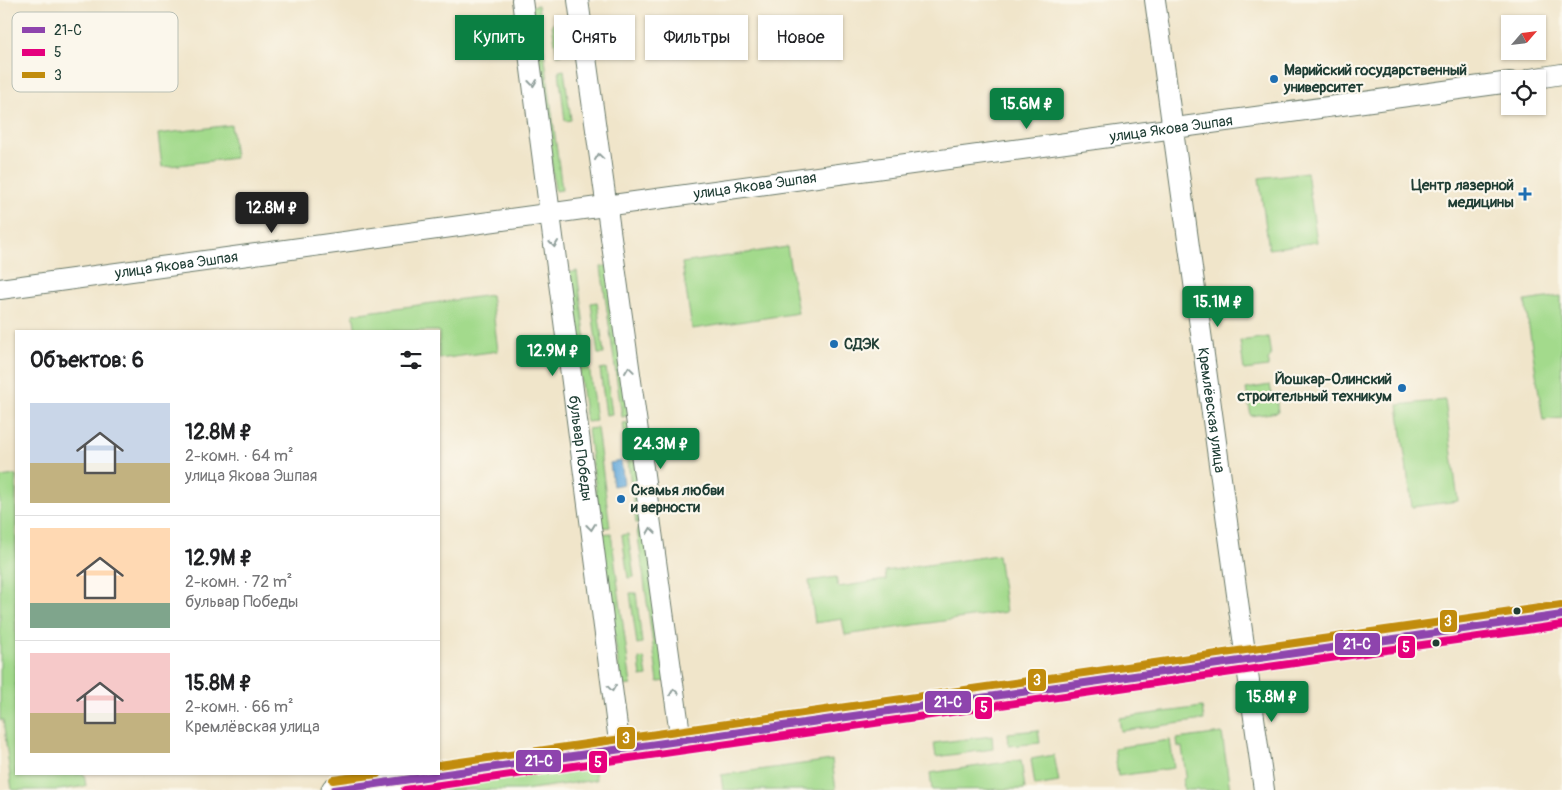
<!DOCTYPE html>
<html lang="ru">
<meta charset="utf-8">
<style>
body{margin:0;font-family:Pangolin,sans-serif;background:#f6f6f6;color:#202124;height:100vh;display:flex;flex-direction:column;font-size:19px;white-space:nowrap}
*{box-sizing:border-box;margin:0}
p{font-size:16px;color:#757577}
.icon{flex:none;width:28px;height:28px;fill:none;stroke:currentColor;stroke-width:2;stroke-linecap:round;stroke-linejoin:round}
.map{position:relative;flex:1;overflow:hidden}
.panel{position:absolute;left:15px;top:330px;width:425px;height:445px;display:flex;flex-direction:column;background:#fff;border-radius:0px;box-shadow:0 1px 4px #0004}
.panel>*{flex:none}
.top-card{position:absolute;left:455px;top:15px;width:475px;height:45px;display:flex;gap:10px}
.needle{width:32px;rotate:62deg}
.tools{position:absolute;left:1501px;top:15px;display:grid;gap:10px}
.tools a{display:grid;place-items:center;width:45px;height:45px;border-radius:0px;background:#fff;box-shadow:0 1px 4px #0004;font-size:25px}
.price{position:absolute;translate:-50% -42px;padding:0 11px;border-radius:5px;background:#0b8043;color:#fff;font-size:16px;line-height:32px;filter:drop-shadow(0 1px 2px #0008)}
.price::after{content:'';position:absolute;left:50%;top:30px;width:15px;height:11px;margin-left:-8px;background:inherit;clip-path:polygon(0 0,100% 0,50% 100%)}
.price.selected{background:#222;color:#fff}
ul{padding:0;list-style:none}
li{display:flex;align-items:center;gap:15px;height:125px;padding:0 15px}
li+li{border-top:1px solid #e0e0e0}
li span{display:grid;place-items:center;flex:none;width:140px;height:100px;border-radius:0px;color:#555}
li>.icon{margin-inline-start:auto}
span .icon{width:60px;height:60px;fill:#fffc;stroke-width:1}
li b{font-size:21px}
h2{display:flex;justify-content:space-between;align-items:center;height:60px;padding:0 15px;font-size:21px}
.tag{padding:0 18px;border-radius:0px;background:#fff;box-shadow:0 1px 4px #0004;font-size:18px;line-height:45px}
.tag.selected{background:#0b8043;color:#fff}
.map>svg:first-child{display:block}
.green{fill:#a3da8c;stroke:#618c60}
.water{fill:#66aadc;stroke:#427488}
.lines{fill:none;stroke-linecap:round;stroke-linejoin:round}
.minor-casing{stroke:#687868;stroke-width:22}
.major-casing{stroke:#687868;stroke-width:27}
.minor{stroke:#fff;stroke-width:20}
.major{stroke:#fff;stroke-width:25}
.bus-1-casing{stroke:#fbf7ec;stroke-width:11}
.bus-2-casing{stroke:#fbf7ec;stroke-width:11}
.bus-3-casing{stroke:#fbf7ec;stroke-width:11}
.bus-1{stroke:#8e44ad;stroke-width:8}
.bus-2{stroke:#e5007d;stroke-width:8}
.bus-3{stroke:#c18c0d;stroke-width:8}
.oneway{stroke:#8f9e9a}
.poi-dot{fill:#1f6fb2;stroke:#fbf7ec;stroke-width:2}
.bus-dot{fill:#1f3d34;stroke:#fbf7ec;stroke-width:2}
.labels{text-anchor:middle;stroke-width:4.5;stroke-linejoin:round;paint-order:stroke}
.poi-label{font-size:15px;font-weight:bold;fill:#1f3d34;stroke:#fbf7ec;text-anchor:start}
.street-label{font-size:15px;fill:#1f3d34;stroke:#fbf7ec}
.key{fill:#fbf7ec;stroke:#b9bfb5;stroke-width:1}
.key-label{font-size:14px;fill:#1f3d34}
.line-badge{stroke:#fbf7ec;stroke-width:2}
.badge-label{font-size:14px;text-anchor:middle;font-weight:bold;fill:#fff}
</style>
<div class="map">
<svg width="1562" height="790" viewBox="0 0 1562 790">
<rect width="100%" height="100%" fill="#fbf7ec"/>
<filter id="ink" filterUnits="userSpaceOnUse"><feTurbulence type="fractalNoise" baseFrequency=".02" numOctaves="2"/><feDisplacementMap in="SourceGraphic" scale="10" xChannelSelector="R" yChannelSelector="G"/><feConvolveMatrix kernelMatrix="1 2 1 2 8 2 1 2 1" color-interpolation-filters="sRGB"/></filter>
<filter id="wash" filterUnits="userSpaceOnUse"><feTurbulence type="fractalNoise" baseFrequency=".0096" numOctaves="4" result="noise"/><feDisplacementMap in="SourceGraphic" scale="20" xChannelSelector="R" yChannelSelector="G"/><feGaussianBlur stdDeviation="1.12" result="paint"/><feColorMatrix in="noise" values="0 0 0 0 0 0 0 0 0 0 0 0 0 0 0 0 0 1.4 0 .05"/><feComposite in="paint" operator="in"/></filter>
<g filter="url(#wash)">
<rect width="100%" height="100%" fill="#f0e5ca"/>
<g class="green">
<polygon points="538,5 562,190 555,191 531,6"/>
<polygon points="558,23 562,54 557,55 552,24"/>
<polygon points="564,70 571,120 565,121 559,71"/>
<polygon points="231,125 235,158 162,167 158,134"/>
<polygon points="1307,172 1317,242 1269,249 1259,178"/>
<polygon points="787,247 798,313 692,329 682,263"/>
<polygon points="611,265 632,415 622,417 601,267"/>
<polygon points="577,271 596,421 586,422 567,273"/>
<polygon points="491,295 498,351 439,359 439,331 356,331 353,314"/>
<polygon points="1561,296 1562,418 1543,420 1525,301"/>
<polygon points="597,302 604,354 598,354 591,303"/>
<polygon points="1268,337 1271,356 1268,361 1268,367 1244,370 1240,341"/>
<polygon points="606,368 612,414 606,415 600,369"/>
<polygon points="1270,385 1272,395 1276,395 1278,412 1251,416 1246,389"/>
<polygon points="1445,400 1458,501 1412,507 1398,405"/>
<polygon points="633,422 646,522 636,523 623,423"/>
<polygon points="597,428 610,527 601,528 588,429"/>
<polygon points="16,475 16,774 84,774 86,786 59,790 12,790 3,720 0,720 0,477"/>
<polygon points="647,527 668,681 658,682 637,529"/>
<polygon points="611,533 631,685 621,686 601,534"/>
<polygon points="628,534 634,577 628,578 622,535"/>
<polygon points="998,555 1006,612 845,635 842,619 815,623 809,581 836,577 838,587 886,580 885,571"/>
<polygon points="630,593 636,593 642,643 637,644"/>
<polygon points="644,658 647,676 641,677 639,659"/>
<polygon points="1202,707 1204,720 1121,731 1119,718"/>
<polygon points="1038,730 1040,743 1009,746 1008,733"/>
<polygon points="1222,733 1230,790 1184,790 1183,780 1186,776 1182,747 1178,747 1177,739"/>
<polygon points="992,736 993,749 936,757 934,743"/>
<polygon points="1170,740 1174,768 1118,776 1114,748"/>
<polygon points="1054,755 1059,782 1035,786 1031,759"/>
<polygon points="832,760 836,790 723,790 721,775"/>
<polygon points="1021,760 1025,789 932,790 930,773"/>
<polygon points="594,764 596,780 523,790 401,790"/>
</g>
<polygon class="water" points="621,461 624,484 613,486 610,463"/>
</g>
<g filter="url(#ink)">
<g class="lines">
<g class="minor-casing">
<g id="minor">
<path id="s1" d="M 522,0 L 620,749"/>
<polyline points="578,0 681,741"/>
<path id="s2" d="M 1155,0 L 1264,790"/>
<polyline points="1530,79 1562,74"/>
<path id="s3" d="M 0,289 L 1510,82"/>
</g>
</g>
<g class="major-casing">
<polyline id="major" points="334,790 1562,615"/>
</g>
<use href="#minor" class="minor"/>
<use href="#major" class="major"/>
<g class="bus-1-casing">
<polyline id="bus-1" points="334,790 1562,615"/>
</g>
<g class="bus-2-casing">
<polyline id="bus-2" points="405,790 1562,625"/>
</g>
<g class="bus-3-casing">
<g id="bus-3">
<polyline points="439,765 1561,605"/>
<polyline points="333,780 377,774"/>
</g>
</g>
<use href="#bus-1" class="bus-1"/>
<use href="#bus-2" class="bus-2"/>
<use href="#bus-3" class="bus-3"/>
</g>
<defs><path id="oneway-chevron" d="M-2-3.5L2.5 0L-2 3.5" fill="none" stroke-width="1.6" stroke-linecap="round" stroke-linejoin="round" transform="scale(1.25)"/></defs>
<g class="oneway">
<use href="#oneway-chevron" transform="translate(533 83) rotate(83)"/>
<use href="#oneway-chevron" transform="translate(599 157) rotate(-98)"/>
<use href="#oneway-chevron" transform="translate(554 244) rotate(83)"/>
<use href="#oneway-chevron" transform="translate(629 370) rotate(-98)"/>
<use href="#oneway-chevron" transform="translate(591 527) rotate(83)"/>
<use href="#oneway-chevron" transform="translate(651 531) rotate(-98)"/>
<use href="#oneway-chevron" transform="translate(612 688) rotate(82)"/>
<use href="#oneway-chevron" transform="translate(674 692) rotate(-98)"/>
</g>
</g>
<g class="poi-dot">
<circle cx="1274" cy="79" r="5"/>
<path d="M1522.5 186.5h5v5h5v5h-5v5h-5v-5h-5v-5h5z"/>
<circle cx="834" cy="344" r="5"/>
<circle cx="1402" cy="388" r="5"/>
<circle cx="621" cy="499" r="5"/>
</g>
<g class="bus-dot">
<circle cx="1517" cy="611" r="4.5"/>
<circle cx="1436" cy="643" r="4.5"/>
</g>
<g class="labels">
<g class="poi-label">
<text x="1284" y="75">Марийский государственный<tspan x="1284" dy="17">университет</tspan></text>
<text x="1514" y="190" text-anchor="end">Центр лазерной<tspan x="1514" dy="17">медицины</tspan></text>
<text x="844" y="349">СДЭК</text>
<text x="1392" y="384" text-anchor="end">Йошкар-Олинский<tspan x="1392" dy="17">строительный техникум</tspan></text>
<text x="631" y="495">Скамья любви<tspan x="631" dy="17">и верности</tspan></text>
</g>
<g class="street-label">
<text dy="5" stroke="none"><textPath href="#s3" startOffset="1182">улица Якова Эшпая</textPath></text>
<text dy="5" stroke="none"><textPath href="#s3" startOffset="762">улица Якова Эшпая</textPath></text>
<text dy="5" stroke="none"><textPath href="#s3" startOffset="178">улица Якова Эшпая</textPath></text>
<text dy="5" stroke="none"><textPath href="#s2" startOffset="414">Кремлёвская улица</textPath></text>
<text dy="5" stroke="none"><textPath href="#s1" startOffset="452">бульвар Победы</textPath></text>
</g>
</g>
<rect x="12" y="12" width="166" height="80" rx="8" class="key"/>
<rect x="22" y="27" width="23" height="6" fill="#8e44ad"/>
<rect x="22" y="49" width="23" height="7" fill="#e5007d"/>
<rect x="22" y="72" width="23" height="6" fill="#c18c0d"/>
<g class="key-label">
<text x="54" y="35">21-С</text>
<text x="54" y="57">5</text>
<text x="54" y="80">3</text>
</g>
<g class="line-badge">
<rect x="1439" y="609" width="19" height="24" rx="5" fill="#c18c0d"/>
<rect x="1334" y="632" width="47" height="24" rx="5" fill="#8e44ad"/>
<rect x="1397" y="635" width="19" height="24" rx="5" fill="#e5007d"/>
<rect x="1027" y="668" width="20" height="24" rx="5" fill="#c18c0d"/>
<rect x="924" y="690" width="48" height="24" rx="5" fill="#8e44ad"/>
<rect x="974" y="696" width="19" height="24" rx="5" fill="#e5007d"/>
<rect x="616" y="726" width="20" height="24" rx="5" fill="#c18c0d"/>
<rect x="515" y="749" width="47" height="24" rx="5" fill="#8e44ad"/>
<rect x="588" y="750" width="20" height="24" rx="5" fill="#e5007d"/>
</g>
<g class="badge-label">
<text x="1448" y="626">3</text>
<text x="1357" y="649">21-С</text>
<text x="1406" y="652">5</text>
<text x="1037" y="685">3</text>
<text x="948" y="707">21-С</text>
<text x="984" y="712">5</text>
<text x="626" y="743">3</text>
<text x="539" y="766">21-С</text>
<text x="598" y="767">5</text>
</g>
</svg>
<div class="tools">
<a><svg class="needle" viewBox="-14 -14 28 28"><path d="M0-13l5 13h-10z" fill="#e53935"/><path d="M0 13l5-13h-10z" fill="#757577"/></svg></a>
<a><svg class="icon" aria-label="locate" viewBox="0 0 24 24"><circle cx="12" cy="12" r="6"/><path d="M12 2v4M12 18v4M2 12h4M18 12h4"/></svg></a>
</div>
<b class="price" style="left:1027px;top:130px">15.6M ₽</b>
<b class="price selected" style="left:272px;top:234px">12.8M ₽</b>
<b class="price" style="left:1218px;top:328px">15.1M ₽</b>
<b class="price" style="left:553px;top:377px">12.9M ₽</b>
<b class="price" style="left:661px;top:470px">24.3M ₽</b>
<b class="price" style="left:1272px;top:723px">15.8M ₽</b>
<div class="top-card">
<a class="tag selected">Купить</a>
<a class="tag">Снять</a>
<a class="tag">Фильтры</a>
<a class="tag">Новое</a>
</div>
<section class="panel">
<h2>Объектов: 6<svg class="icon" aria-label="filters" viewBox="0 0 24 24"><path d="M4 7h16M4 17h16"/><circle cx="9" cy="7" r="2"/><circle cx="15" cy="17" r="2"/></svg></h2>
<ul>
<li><span style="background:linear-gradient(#c9d6e8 60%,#c2b280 0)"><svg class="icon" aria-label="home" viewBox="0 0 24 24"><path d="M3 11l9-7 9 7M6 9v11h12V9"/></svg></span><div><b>12.8M ₽</b><p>2-комн. · 64 m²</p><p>улица Якова Эшпая</p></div></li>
<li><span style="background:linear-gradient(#ffd9b3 75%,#7fa58c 0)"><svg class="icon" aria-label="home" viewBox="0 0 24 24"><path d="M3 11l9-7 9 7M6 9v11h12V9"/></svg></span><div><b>12.9M ₽</b><p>2-комн. · 72 m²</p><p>бульвар Победы</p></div></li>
<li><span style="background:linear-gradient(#f6c9c9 60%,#c2b280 0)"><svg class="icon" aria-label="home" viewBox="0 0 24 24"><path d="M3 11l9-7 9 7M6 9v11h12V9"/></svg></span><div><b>15.8M ₽</b><p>2-комн. · 66 m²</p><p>Кремлёвская улица</p></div></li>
</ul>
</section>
</div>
